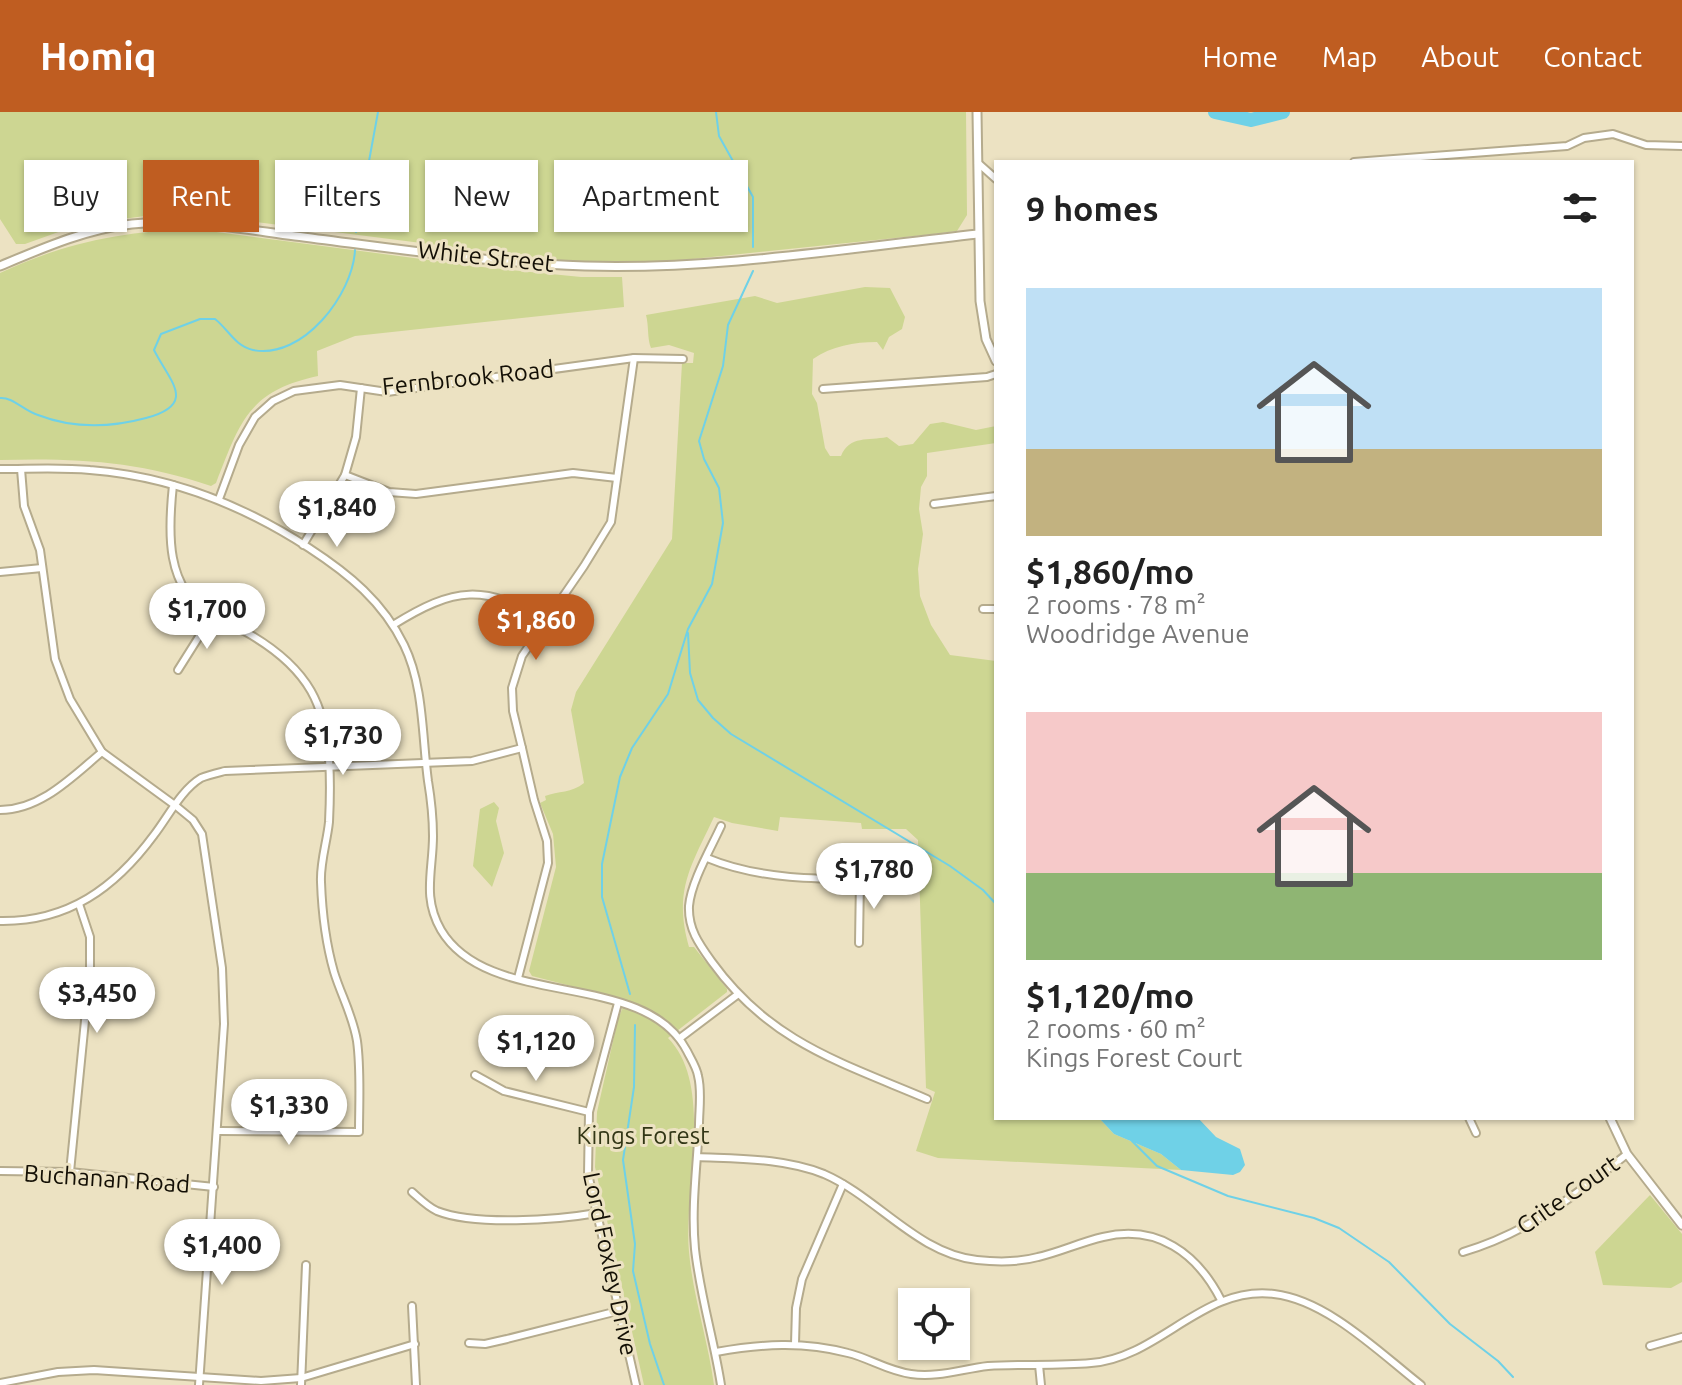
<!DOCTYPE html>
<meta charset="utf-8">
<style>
body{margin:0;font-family:Ubuntu,sans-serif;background:#f2f2f2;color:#222;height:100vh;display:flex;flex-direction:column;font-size:30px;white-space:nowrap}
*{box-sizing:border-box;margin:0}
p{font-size:26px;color:#767676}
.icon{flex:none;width:44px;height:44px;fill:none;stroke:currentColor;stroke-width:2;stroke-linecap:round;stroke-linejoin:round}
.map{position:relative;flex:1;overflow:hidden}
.drawer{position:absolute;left:994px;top:48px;width:640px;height:960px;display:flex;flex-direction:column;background:#fff;border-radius:0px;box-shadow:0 2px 6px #0004}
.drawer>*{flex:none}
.banner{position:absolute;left:24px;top:48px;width:760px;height:72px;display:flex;gap:16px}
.buttons{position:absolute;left:898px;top:1176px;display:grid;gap:16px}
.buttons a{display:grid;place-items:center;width:72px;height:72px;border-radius:0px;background:#fff;box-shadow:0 2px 6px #0004;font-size:40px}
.price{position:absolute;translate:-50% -68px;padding:0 18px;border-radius:28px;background:#fff;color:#222;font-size:26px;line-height:52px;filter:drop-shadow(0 2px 4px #0008)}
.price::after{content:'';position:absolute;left:50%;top:48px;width:24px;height:18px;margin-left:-12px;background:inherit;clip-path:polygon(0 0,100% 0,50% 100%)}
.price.active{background:#bf5d21;color:#fff}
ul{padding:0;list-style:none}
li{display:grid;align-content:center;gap:16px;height:424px;padding:0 32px}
li span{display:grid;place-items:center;height:248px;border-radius:0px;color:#555}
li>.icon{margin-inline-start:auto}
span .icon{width:144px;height:144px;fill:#fffc;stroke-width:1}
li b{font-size:34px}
h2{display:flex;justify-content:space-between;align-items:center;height:96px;padding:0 32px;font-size:34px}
.tag{padding:0 28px;border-radius:0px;background:#fff;box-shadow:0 2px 6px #0004;font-size:28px;line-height:72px}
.tag.active{background:#bf5d21;color:#fff}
header{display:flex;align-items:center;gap:48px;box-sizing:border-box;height:112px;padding:0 40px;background:#bf5d21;color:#fff}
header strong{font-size:38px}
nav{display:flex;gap:44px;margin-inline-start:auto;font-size:28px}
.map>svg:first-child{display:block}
.green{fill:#cdd692}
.water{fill:#6fd1e7}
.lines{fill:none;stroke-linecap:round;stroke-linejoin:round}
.stream{stroke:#6fd1e7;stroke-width:2}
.river{stroke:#6fd1e7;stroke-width:14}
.minor-casing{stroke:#b5ab8d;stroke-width:10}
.tertiary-casing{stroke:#b5ab8d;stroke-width:11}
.minor{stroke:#fff;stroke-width:6}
.tertiary{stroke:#fff;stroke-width:7}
.labels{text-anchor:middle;stroke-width:6;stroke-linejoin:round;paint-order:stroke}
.street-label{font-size:24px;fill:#130f05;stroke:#ece2c2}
.park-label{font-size:24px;fill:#323616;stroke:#ece2c2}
</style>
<header>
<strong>Homiq</strong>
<nav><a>Home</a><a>Map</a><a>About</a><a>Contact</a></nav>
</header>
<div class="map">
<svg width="1682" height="1273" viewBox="0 0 1682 1273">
<rect width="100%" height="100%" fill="#ece2c2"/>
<g class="green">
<polygon points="0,0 966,0 967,103 957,119 934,122 654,151 580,151 193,102 160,102 78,113 25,132 16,132 0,107"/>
<path d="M 194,117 L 482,155 L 581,165 L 622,165 L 624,195 L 355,224 L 317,239 L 318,264 C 248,279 240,310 216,371 L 211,374 C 137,349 77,346 0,348 L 0,161 C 64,131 123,119 194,117 Z"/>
<path d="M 865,175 L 890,176 L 905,205 L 902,217 L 889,225 L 883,238 L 877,230 C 854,230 832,234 813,247 L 812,282 L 817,291 L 825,336 L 830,344 L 841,344 C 850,323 868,329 887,325 L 899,334 L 913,332 L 930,312 L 943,310 L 976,318 L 996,314 L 996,331 L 927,341 L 927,364 L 921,375 L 919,397 L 923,422 L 918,457 L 920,484 L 931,513 L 950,543 L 996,549 L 996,1006 L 1099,1006 L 1114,1022 L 1161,1042 L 1181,1058 L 938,1046 L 916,1039 L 935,980 L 926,976 L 918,728 L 906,717 L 862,717 L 861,711 L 780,705 L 778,719 L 732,711 L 714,705 C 691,754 673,779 689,835 L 694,835 L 727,877 L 727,880 L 668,926 C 715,974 683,1077 689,1140 C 693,1185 708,1228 714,1273 L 644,1273 L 595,1055 L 597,1000 L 618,907 L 626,888 L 532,864 L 529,859 L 556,755 L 553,722 L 540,691 L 546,688 L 545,684 C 558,679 572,681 584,671 L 571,598 L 576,580 L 672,427 L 682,251 L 693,251 L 694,241 L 669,233 L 651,236 C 647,226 649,214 646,203 L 755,184 L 777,191 Z"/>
<polygon points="494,690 499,696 496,709 504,741 492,775 473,754 480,697"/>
<polygon points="1650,1083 1682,1122 1682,1170 1671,1176 1603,1173 1595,1140"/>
</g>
<polygon class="water" points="1099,1006 1198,1006 1216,1025 1240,1037 1245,1053 1240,1060 1233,1063 1181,1058 1161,1042 1114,1022"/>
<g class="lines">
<g class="stream">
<polyline points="716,0 719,24 753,85 753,135"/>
<polyline points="356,120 378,0"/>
<path d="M 0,286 C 13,285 24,299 38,303 C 74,317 109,316 146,306 C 198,292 170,270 154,238 L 161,222 L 200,207 L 215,207 C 228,217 235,234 253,238 C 303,248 353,182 355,138"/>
<polyline points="688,521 690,561 698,588 713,606 731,622 950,754 983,778 996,792"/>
<polyline points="630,882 602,785 602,752 620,665 632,636 668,582 688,517 712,472 723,411 719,376 704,347 699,329 723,254 728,213 753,159"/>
<polyline points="635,913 634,975 623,1048 635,1132 633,1159 650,1232 664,1273"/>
<polyline points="1132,1029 1157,1054 1228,1084 1314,1106 1339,1116 1389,1150 1450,1212 1498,1249 1513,1265"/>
</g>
<polyline class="river" points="1215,0 1251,8 1283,0"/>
<g class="minor-casing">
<g id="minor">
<polyline points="1354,50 1567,34 1584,26 1613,22 1646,33 1682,34"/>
<polyline points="978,51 996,67"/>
<polyline points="823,277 987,265 996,262"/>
<path d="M 0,357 C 30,357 60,355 90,358 C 169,364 243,393 309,436 C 349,462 383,490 404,533 C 424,574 422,625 428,669 C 431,687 433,706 433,724 C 433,759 422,785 441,818 C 489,899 644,856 687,939 C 691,947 697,956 698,964 C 702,979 699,998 699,1013 C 697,1054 691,1096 695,1137 C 700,1183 714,1228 721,1273"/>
<polyline points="21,357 24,394 40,438 55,547 70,587 102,640 176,694 193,708 202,722 222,856 224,912 199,1273"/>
<polyline points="345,363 389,380 416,382 573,361 617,366"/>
<path d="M 173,373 C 168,420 165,476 211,504 C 222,510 234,514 244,519 C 271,534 296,553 311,579 C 332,616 331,669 329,710 C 327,730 320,750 321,770 C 322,799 326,832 334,860 C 341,883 353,904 357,929 C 361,958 359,990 359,1020 L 219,1019"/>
<polyline points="219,387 239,333 255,305 273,289 294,279 340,273 387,280 634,246 683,247"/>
<polyline points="934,392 996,384"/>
<polyline points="303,433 345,363 356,325 361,276"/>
<polyline points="0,460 42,456"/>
<polyline points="983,497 996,497"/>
<path d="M 393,513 C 454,475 485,471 546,510"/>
<polyline points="178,558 212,504"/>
<path d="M 0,698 C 41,698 73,664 102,640"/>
<path d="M 721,714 C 711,736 691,770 689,794 C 688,817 699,832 712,850 C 770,930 840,950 927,987"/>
<path d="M 707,746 C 772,773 847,766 917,767"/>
<path d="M 0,809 C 68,810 115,776 154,723 C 168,705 181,678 201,666 C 208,663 217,661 225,659 L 472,649 L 522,636"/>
<polyline points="859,831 860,766"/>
<polyline points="518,866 548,751 547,729 534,688 522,636 513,599 512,576 522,544 584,454 611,410 634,246"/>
<polyline points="618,891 589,1000 588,1062 636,1273"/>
<polyline points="680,926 737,883"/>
<polyline points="475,963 504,979 589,1000"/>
<polyline points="1469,1006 1476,1021"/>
<path d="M 697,1045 C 739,1047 784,1046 824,1062 C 877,1085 918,1142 977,1148 C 996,1150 1020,1150 1038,1145 C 1060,1140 1081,1130 1103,1125 C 1157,1112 1197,1141 1221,1188"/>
<polyline points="0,1059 70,1060 214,1075"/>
<polyline points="70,1060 90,858 90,825 79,792"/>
<path d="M 412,1080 C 420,1087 428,1095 437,1099 C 475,1114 557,1108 597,1101"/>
<path d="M 1463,1140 C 1530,1120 1574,1084 1627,1042"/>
<polyline points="412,1194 416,1273"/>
<polyline points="469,1231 485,1232 507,1227 618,1199"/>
<polyline points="795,1232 796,1196 802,1167 843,1072"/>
<polyline points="1650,1234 1682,1225"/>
<path d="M 716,1240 C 761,1232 803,1229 848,1241 C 869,1246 888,1259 911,1262 C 937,1266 962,1257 988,1254 C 1022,1252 1057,1254 1091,1251 C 1159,1246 1203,1173 1274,1182 C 1327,1188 1380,1241 1421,1273"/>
<polyline points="1039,1253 1041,1273"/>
<polyline points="0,1271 58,1260 94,1258 261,1269 301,1266 415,1232"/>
<polyline points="301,1273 306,1153"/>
</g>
</g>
<g class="tertiary-casing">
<g id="tertiary">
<polyline points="977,0 980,189 986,227 996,249"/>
<path d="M 0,154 C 43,136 86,117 132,112 C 187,106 242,117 295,124 C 391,136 489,151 585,154 C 716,158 849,136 978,122"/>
<polyline points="1610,1006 1627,1042 1682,1113"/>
</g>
</g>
<use href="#minor" class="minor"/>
<use href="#tertiary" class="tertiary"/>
</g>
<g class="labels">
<g class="street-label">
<text transform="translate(486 145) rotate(6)" y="8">White Street</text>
<text transform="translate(468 266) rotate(-6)" y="8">Fernbrook Road</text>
<text transform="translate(107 1067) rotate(4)" y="8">Buchanan Road</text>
<text transform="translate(1568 1083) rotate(-35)" y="8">Crite Court</text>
<text transform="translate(610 1152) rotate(78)" y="8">Lord Foxley Drive</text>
</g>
<g class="park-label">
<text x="643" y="1032">Kings Forest</text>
</g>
</g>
</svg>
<div class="buttons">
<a><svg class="icon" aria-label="locate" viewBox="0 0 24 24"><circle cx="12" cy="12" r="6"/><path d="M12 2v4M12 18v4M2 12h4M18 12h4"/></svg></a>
</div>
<b class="price" style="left:337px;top:437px">$1,840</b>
<b class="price" style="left:207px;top:539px">$1,700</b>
<b class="price active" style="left:536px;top:550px">$1,860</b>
<b class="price" style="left:343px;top:665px">$1,730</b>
<b class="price" style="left:874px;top:799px">$1,780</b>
<b class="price" style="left:97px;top:923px">$3,450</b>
<b class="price" style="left:536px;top:971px">$1,120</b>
<b class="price" style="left:289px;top:1035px">$1,330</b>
<b class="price" style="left:222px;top:1175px">$1,400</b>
<div class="banner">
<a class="tag">Buy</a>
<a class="tag active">Rent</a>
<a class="tag">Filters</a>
<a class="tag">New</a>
<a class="tag">Apartment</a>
</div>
<section class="drawer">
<h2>9 homes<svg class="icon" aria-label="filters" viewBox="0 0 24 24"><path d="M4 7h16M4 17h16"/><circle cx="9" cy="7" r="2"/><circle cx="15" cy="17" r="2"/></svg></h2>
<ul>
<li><span style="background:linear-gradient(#bfe0f5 65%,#c2b280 0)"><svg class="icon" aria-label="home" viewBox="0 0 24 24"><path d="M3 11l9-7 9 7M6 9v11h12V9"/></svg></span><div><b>$1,860/mo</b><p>2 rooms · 78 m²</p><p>Woodridge Avenue</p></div></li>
<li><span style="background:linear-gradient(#f6c9c9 65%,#8fb573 0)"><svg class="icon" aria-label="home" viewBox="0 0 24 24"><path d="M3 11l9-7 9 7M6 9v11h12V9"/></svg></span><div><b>$1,120/mo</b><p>2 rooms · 60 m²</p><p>Kings Forest Court</p></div></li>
</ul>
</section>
</div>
